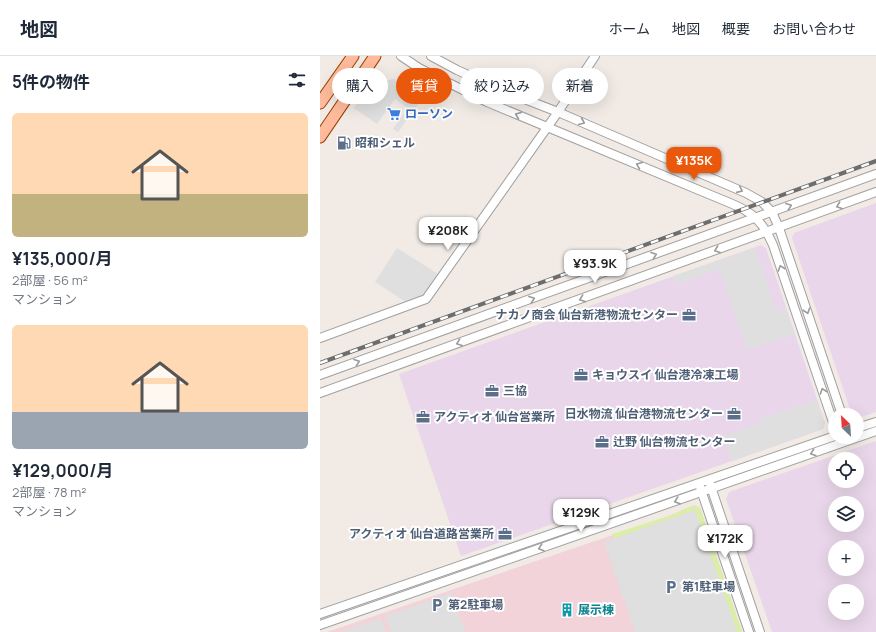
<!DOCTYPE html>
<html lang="ja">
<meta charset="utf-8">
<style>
body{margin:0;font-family:Manrope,"Noto Sans JP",sans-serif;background:#f6f6f7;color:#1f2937;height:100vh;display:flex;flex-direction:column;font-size:15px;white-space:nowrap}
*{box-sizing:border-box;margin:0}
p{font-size:13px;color:#747a83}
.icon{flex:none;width:22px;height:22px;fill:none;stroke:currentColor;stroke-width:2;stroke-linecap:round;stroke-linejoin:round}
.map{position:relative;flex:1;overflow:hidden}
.panel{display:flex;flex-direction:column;background:#fff;width:320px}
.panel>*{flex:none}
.top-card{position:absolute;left:12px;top:12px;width:380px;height:36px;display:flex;gap:8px}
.needle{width:26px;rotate:335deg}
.fabs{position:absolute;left:508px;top:352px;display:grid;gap:8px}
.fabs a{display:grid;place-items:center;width:36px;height:36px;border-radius:50%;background:#fff;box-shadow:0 4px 16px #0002;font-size:20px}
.price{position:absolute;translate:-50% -34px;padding:0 9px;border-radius:8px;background:#fff;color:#222;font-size:13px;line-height:26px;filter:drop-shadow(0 1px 2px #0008)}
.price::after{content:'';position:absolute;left:50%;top:24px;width:12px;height:9px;margin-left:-6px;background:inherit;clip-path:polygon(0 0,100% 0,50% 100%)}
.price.on{background:#ea580c;color:#fff}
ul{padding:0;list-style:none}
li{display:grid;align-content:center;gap:8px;height:212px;padding:0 12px}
li span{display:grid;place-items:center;height:124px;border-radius:6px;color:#555}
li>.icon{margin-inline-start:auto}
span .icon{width:72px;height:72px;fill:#fffc;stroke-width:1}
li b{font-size:17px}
h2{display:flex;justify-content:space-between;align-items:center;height:48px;padding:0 12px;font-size:17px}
.tag{padding:0 14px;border-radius:18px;background:#fff;box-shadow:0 4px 16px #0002;font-size:14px;line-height:36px}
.tag.on{background:#ea580c;color:#fff}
header{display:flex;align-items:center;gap:24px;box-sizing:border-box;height:56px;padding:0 20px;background:#fff;border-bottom:1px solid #e0e1e3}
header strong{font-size:19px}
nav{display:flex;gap:22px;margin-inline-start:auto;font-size:14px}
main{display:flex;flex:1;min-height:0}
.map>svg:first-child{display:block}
.commercial{fill:#f2d3da}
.industrial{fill:#e9d6ea;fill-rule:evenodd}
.grass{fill:#dbeea8}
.parking{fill:#dfdfdf}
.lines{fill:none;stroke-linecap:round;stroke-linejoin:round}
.minor-casing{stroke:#a0a0a0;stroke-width:10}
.major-casing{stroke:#9b4100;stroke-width:13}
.minor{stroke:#fff;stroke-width:8}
.major{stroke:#ffbb9c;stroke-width:11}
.rail-casing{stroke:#6d6d6d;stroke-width:4}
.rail{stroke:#fff;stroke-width:2.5;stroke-dasharray:8;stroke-linecap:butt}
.oneway{stroke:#9a9a9a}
.labels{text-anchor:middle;stroke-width:4;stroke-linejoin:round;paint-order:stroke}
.shop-label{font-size:12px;font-weight:bold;fill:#366cbe;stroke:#fff;text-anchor:start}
.service-label{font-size:12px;font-weight:bold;fill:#4e5e75;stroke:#fff;text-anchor:start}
.culture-label{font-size:12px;font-weight:bold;fill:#0d838f;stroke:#fff;text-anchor:start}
</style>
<header>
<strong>地図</strong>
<nav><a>ホーム</a><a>地図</a><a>概要</a><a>お問い合わせ</a></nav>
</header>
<main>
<section class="panel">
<h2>5件の物件<svg class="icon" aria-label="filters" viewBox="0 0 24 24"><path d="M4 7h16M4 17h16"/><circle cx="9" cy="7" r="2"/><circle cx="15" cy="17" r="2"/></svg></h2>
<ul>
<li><span style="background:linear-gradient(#ffd9b3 65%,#c2b280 0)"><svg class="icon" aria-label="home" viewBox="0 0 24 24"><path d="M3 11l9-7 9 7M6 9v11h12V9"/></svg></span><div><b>¥135,000/月</b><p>2部屋 · 56 m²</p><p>マンション</p></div></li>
<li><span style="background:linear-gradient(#ffd9b3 70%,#9aa5b1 0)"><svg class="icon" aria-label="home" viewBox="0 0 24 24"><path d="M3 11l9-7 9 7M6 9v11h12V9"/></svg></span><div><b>¥129,000/月</b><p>2部屋 · 78 m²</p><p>マンション</p></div></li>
</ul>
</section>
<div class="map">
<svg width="556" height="576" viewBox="0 0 556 576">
<rect width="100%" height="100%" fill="#f1eae5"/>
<polygon class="commercial" points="374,449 380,452 422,576 7,576 349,460"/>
<g class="industrial">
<polygon points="556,147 556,356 538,362 537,359 532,359 472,182 474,177"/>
<polygon points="441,189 446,192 505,367 503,373 141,500 79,318"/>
<path d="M 556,385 L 556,576 L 452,576 L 406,443 L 409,436 ZM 515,403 L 537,403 L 537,425 L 515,425 ZM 515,447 L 537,447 L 537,469 L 515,469 ZM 515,491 L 537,491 L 537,513 L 515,513 ZM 515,535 L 537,535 L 537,557 L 515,557 Z"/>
</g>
<polygon class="grass" points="374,449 380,452 422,576 417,576 375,454 294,483 292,478 349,460"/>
<g class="parking">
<polygon points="74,23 89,32 95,29 106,37 78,76 73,73 88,52 75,43 57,68 34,52 51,28"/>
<polygon points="77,192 118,218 103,241 86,246 55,226"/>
<polygon points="435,192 457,256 466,253 475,278 427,294 400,213 356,228 353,220"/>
<polygon points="496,344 505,367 503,373 412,405 403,380 440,367 440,363"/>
<polygon points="375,454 417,576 315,576 284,486"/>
<polygon points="131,537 145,576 71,576 66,560"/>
<polygon points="61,562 66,576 21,576"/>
</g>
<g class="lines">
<g class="minor-casing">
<g id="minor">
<path d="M 81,0 L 99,12 L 167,46 L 410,147 C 433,156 443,166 453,189 L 515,372"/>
<polyline points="111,0 137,14 181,34 238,56 426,137 442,146 452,156 459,172 522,359"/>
<polyline points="0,282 106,243 238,56 275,0"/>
<polyline points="0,319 556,118"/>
<polyline points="0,337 556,136"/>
<polyline points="537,372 556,366"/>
<polyline points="390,428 440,576"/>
<polyline points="380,431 429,576"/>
<polyline points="0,558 515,380"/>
<polyline points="0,569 556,375"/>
</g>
</g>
<g class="major-casing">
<g id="major">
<polyline points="0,47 33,0"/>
<polyline points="0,81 55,0"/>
</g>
</g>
<use href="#minor" class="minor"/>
<use href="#major" class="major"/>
<g class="rail-casing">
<polyline id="rail" points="0,307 556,105"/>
</g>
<use href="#rail" class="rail"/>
</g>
<defs><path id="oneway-chevron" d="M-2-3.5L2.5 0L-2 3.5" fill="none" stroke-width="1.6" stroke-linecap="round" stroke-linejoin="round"/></defs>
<g class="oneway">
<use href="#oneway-chevron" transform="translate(198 59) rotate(-158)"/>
<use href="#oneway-chevron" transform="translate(262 66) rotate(23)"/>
<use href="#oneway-chevron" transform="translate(319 109) rotate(-158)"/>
<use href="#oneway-chevron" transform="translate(420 134) rotate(24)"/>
<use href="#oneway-chevron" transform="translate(469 150) rotate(-20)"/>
<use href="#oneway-chevron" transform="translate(519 150) rotate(160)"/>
<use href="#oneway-chevron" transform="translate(397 194) rotate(160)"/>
<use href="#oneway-chevron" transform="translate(334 199) rotate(-20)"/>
<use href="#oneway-chevron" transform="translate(461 212) rotate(-109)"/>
<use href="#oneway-chevron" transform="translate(212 243) rotate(-20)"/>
<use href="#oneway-chevron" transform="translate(262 243) rotate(160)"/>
<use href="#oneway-chevron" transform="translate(487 255) rotate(71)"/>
<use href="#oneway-chevron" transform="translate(139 287) rotate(160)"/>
<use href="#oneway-chevron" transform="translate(37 306) rotate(-20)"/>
<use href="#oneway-chevron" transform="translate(503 335) rotate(-109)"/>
<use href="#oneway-chevron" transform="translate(493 397) rotate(161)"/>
<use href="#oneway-chevron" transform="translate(357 445) rotate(161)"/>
<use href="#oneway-chevron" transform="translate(221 492) rotate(161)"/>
</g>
<defs>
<g id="supermarket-bare" transform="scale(1.08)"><path d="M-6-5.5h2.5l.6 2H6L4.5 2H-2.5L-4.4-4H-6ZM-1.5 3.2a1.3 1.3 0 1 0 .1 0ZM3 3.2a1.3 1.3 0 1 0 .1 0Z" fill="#3f7fe0" stroke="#fff" stroke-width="2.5" paint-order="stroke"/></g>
<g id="fuel-bare" transform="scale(1.08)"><path d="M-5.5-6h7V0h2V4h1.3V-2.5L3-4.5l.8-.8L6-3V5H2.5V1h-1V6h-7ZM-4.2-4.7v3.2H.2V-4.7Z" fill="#5c6f8a" stroke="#fff" stroke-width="2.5" paint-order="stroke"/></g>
<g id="office-bare" transform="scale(1.08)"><path d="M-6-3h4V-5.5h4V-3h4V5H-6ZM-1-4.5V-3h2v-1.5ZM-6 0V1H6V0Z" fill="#5c6f8a" stroke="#fff" stroke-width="2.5" paint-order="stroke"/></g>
<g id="parking-bare" transform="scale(1.08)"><path d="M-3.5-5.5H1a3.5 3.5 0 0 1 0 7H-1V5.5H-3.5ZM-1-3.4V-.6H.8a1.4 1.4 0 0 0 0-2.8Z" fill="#5c6f8a" stroke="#fff" stroke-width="2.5" paint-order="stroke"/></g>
<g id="building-bare" transform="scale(1.08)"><path d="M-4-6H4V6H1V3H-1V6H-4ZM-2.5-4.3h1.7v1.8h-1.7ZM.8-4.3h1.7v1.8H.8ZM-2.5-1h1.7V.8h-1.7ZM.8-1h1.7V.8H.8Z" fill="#0f9aa8" stroke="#fff" stroke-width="2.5" paint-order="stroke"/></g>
</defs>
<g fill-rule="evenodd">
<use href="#supermarket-bare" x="74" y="58"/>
<use href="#fuel-bare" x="24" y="87"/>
<use href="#office-bare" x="369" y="259"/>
<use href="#office-bare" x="261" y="319"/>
<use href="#office-bare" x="172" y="335"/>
<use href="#office-bare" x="414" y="358"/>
<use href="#office-bare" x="103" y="361"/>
<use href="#office-bare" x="282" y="386"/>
<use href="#office-bare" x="185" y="478"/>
<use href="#parking-bare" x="351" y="531"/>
<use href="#parking-bare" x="117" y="549"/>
<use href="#building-bare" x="247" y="554"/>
</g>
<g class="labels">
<g class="shop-label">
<text x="85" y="62">ローソン</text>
</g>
<g class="service-label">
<text x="35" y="91">昭和シェル</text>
<text x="358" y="263" text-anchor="end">ナカノ商会 仙台新港物流センター</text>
<text x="272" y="323">キョウスイ 仙台港冷凍工場</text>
<text x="183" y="339">三協</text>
<text x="403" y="362" text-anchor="end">日水物流 仙台港物流センター</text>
<text x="114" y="365">アクティオ 仙台営業所</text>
<text x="293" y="390">辻野 仙台物流センター</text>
<text x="174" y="482" text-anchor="end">アクティオ 仙台道路営業所</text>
<text x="362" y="535">第1駐車場</text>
<text x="128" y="553">第2駐車場</text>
</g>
<g class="culture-label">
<text x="258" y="558">展示棟</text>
</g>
</g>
</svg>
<div class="fabs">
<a><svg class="needle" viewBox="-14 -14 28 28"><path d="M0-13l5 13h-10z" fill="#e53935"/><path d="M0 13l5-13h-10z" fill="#747a83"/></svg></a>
<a><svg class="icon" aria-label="locate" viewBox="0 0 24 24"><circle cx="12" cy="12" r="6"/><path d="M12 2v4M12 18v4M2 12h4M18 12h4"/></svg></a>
<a><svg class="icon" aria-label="layers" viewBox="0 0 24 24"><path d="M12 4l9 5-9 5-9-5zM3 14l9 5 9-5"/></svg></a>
<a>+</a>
<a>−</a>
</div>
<b class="price on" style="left:374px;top:125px">¥135K</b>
<b class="price" style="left:128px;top:195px">¥208K</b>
<b class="price" style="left:275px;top:228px">¥93.9K</b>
<b class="price" style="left:261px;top:477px">¥129K</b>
<b class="price" style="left:405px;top:503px">¥172K</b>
<div class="top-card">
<a class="tag">購入</a>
<a class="tag on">賃貸</a>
<a class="tag">絞り込み</a>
<a class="tag">新着</a>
</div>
</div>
</main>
